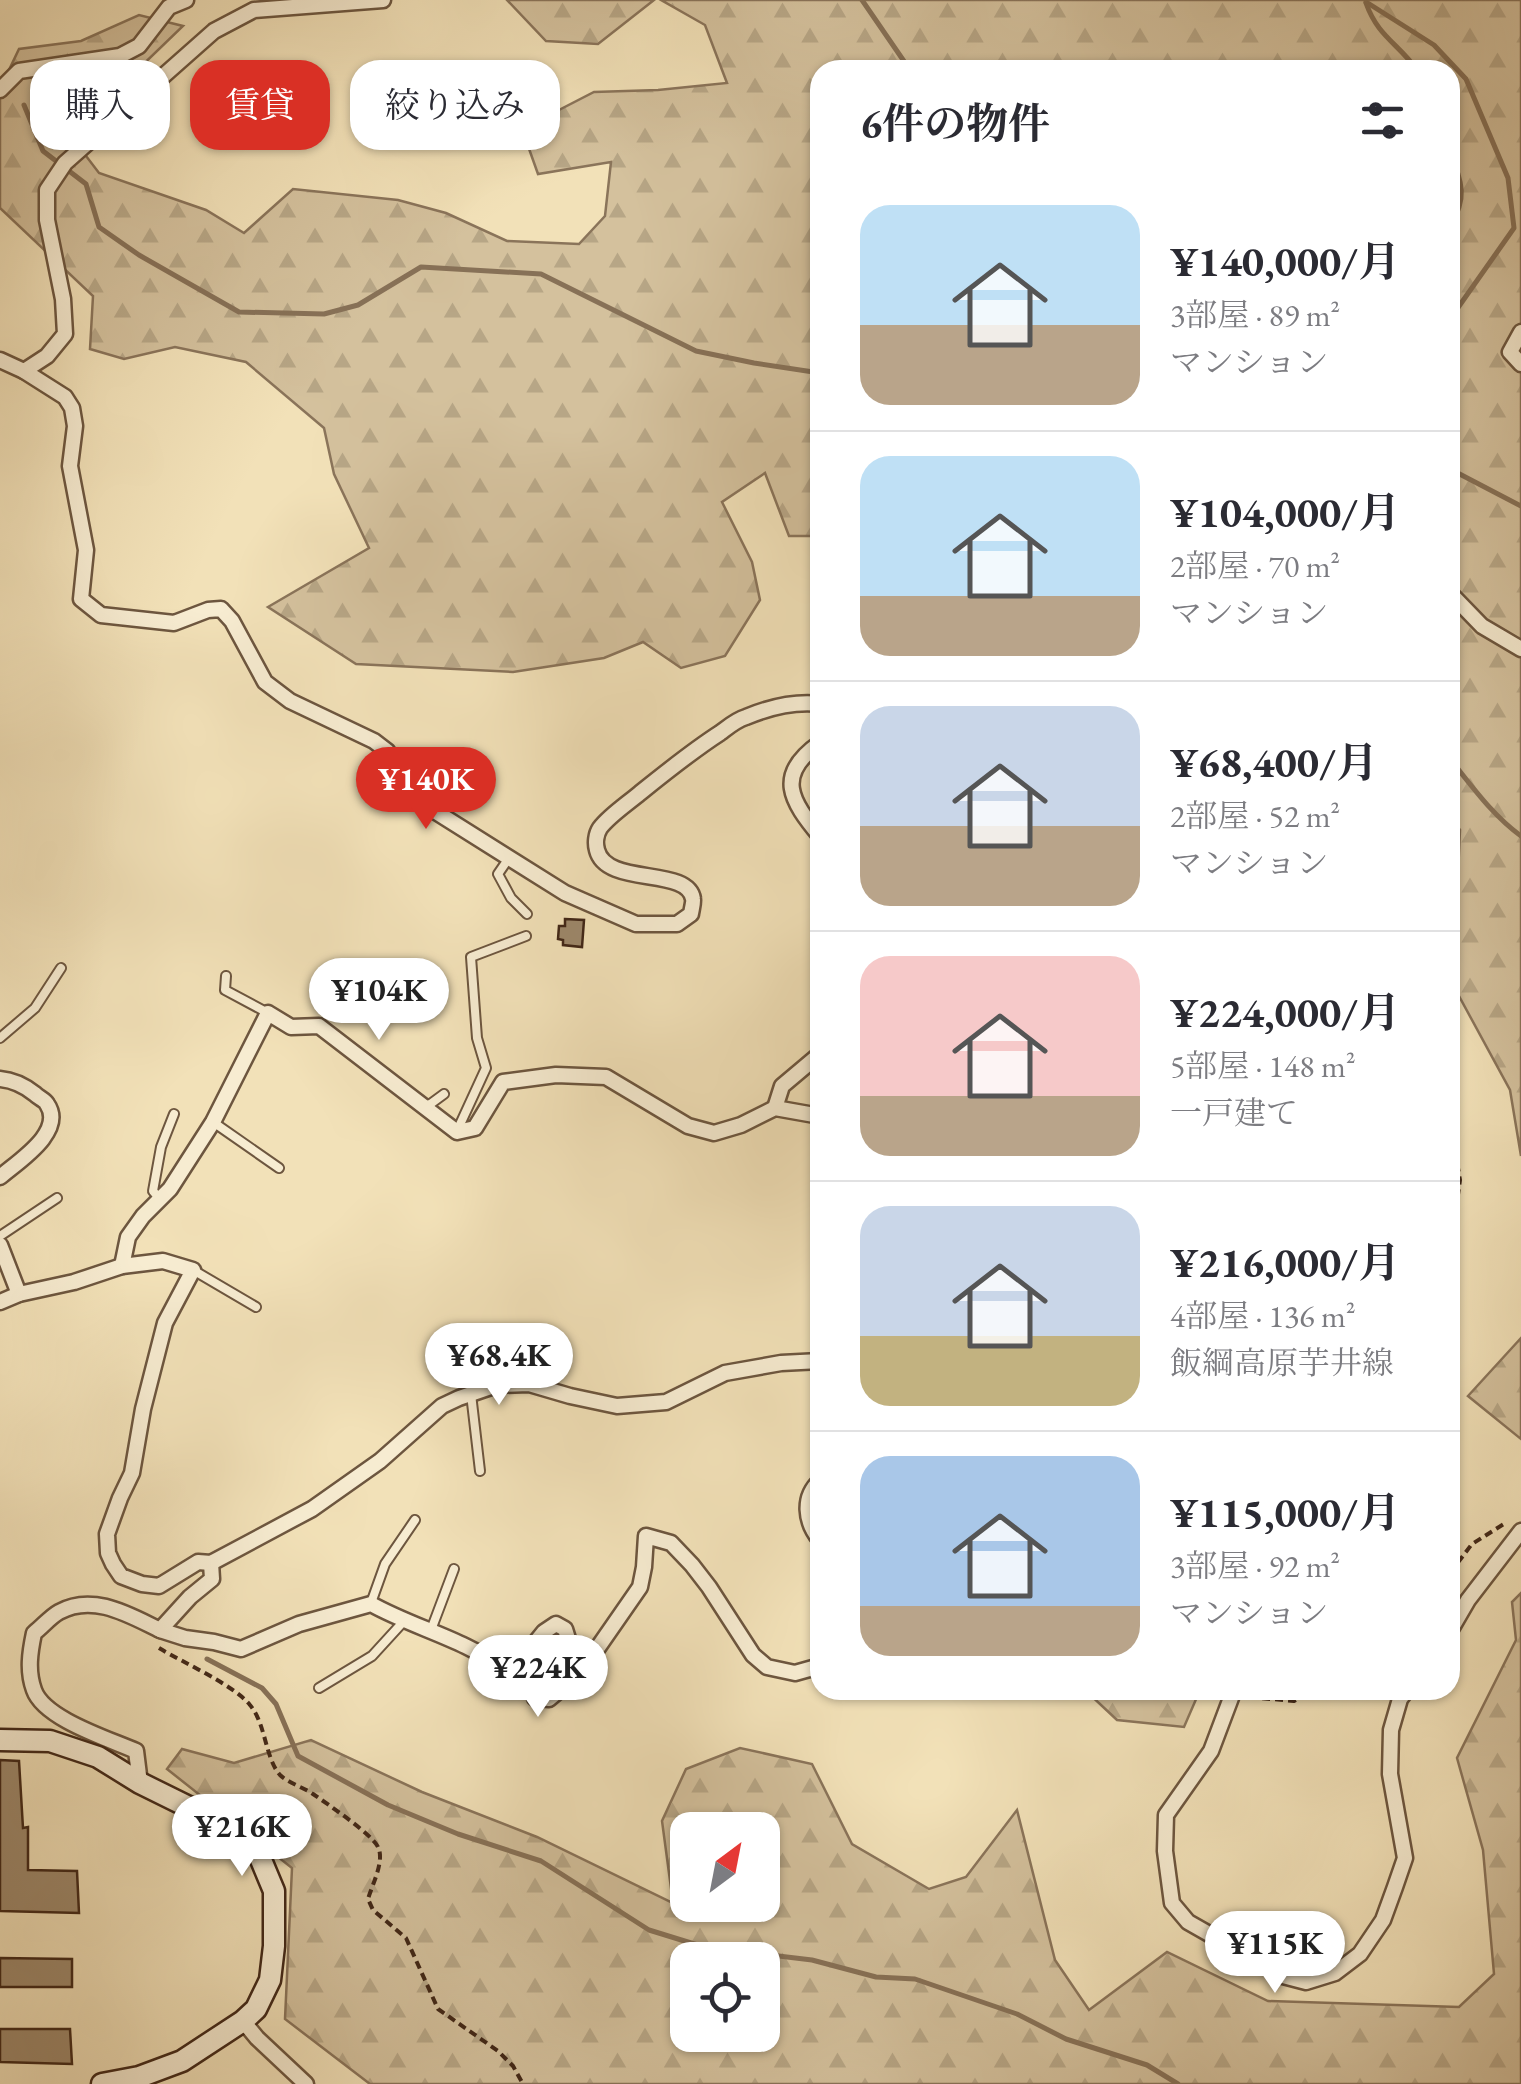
<!DOCTYPE html>
<html lang="ja">
<meta charset="utf-8">
<style>
body{margin:0;font-family:"EB Garamond","Noto Serif JP",serif;background:#f2f2f3;color:#2b2b33;height:100vh;display:flex;flex-direction:column;font-size:38px;white-space:nowrap}
*{box-sizing:border-box;margin:0}
p{font-size:32px;color:#7c7c81}
.icon{flex:none;width:55px;height:55px;fill:none;stroke:currentColor;stroke-width:2;stroke-linecap:round;stroke-linejoin:round}
.map{position:relative;flex:1;overflow:hidden}
.details{position:absolute;left:810px;top:60px;width:650px;height:1640px;display:flex;flex-direction:column;background:#fff;border-radius:30px;box-shadow:0 2px 8px #0004}
.details>*{flex:none}
.hud{position:absolute;left:30px;top:60px;width:630px;height:90px;display:flex;gap:20px}
.needle{width:65px;rotate:32deg}
.tools{position:absolute;left:670px;top:1812px;display:grid;gap:20px}
.tools a{display:grid;place-items:center;width:110px;height:110px;border-radius:20px;background:#fff;box-shadow:0 2px 8px #0004;font-size:50px}
.price{position:absolute;translate:-50% -85px;padding:0 22px;border-radius:35px;background:#fff;color:#222;font-size:32px;line-height:65px;filter:drop-shadow(0 2px 5px #0008)}
.price::after{content:'';position:absolute;left:50%;top:60px;width:30px;height:22px;margin-left:-15px;background:inherit;clip-path:polygon(0 0,100% 0,50% 100%)}
.price.on{background:#d93025;color:#fff}
ul{padding:0;list-style:none}
li{display:flex;align-items:center;gap:30px;height:250px;padding:0 50px}
li+li{border-top:2px solid #e1e1e2}
li span{display:grid;place-items:center;flex:none;width:280px;height:200px;border-radius:30px;color:#555}
li>.icon{margin-inline-start:auto}
span .icon{width:120px;height:120px;fill:#fffc;stroke-width:1}
li b{font-size:42px}
h2{display:flex;justify-content:space-between;align-items:center;height:120px;padding:0 50px;font-size:42px}
.tag{padding:0 35px;border-radius:30px;background:#fff;box-shadow:0 2px 8px #0004;font-size:35px;line-height:90px}
.tag.on{background:#d93025;color:#fff}
.map>svg:first-child{display:block}
.forest{fill:url(#forest-firs);stroke:#8a745a;stroke-width:2.5;fill-rule:evenodd}
.lines{fill:none;stroke-linecap:round;stroke-linejoin:round}
.stream{stroke:#877157;stroke-width:5}
.building{fill:#9d886b;stroke:#412717;stroke-width:2.5}
.lane-casing{stroke:#6d563f;stroke-width:12}
.street-casing{stroke:#6d563f;stroke-width:19}
.secondary-casing{stroke:#412717;stroke-width:25}
.path{stroke:#412717;stroke-width:4;stroke-dasharray:8 5;stroke-linecap:butt}
.lane{stroke:#f7ecd1;stroke-width:8}
.street{stroke:#f7ecd1;stroke-width:14}
.secondary{stroke:#f7ecd1;stroke-width:20}
</style>
<div class="map">
<svg width="1521" height="2084" viewBox="0 0 1521 2084">
<defs>
<pattern id="forest-firs" width="22" height="20" patternUnits="userSpaceOnUse" patternTransform="scale(2.5)"><rect width="22" height="20" fill="#d4c19d"/><path d="M5 1l3.5 6h-7zM16 11l3.5 6h-7z" fill="#b7a686"/></pattern>
</defs>
<rect width="100%" height="100%" fill="#f2e1b8"/>
<filter id="stains"><feTurbulence type="fractalNoise" baseFrequency=".002" numOctaves="4"/><feColorMatrix values="0 0 0 0 .2 0 0 0 0 .09 0 0 0 0 .02 0 0 0 .5 -.17"/></filter>
<radialGradient id="worn" r=".72"><stop offset=".6" stop-color="#630" stop-opacity="0"/><stop offset="1" stop-color="#630" stop-opacity=".3"/></radialGradient>
<g class="forest">
<polygon points="507,0 654,0 598,44 546,41"/>
<polygon points="661,0 1521,0 1521,1156 1510,1090 1453,985 1460,830 1450,816 1450,70 820,70 820,530 812,536 789,536 765,473 722,502 752,562 760,600 725,656 681,668 643,642 604,658 513,672 356,664 268,607 369,548 334,474 324,428 246,362 175,347 124,359 90,349 93,296 0,208 0,89 19,49 81,41 139,15 183,26 70,135 99,173 206,210 244,233 293,189 398,200 446,213 507,241 579,244 605,216 611,162 538,174 522,129 594,92 658,90 727,83 705,25"/>
<polygon points="1521,1338 1521,1439 1468,1396"/>
<path d="M 1521,1593 L 1521,2084 L 370,2084 L 285,2019 L 292,1868 L 167,1769 L 182,1749 L 234,1763 L 311,1740 L 422,1792 L 537,1837 L 673,1903 L 662,1821 L 686,1769 L 740,1748 L 812,1764 L 852,1844 L 929,1889 L 966,1877 L 1017,1810 L 1055,1960 L 1089,2010 L 1167,1952 L 1268,2001 L 1459,2007 L 1494,1974 L 1483,1850 L 1457,1758 L 1516,1640 L 1512,1602 ZM 688,1830 L 762,1830 L 762,1905 L 688,1905 ZM 688,1960 L 762,1960 L 762,2035 L 688,2035 Z"/>
<polygon points="1085,1690 1200,1690 1184,1727 1117,1720"/>
</g>
<g class="lines">
<g class="stream">
<polyline points="862,0 910,70"/>
<polyline points="1366,2 1434,45 1466,79 1508,178 1514,228 1450,319"/>
<path d="M 1366,3 C 1378,37 1398,43 1417,70"/>
<polyline points="24,105 43,151 86,184 99,227 139,255 239,312 324,314 358,305 421,267 541,274 696,351 754,363 820,373"/>
<path d="M 1450,152 C 1462,183 1468,197 1450,227"/>
<polyline points="1450,469 1521,506"/>
<path d="M 1450,759 C 1472,786 1492,815 1521,836"/>
<polyline points="207,1659 262,1688 276,1704 298,1756 388,1805 458,1834 541,1861 649,1930 704,1947 812,1960 876,1977 915,1979 1017,2014 1066,2039 1147,2065 1178,2084"/>
</g>
</g>
<g class="building">
<polygon points="565,919 584,920 582,947 563,945 563,940 558,939 559,926 565,926"/>
<polygon points="0,1760 19,1761 23,1828 28,1827 28,1870 77,1871 79,1913 0,1911"/>
<polygon points="0,1958 72,1959 72,1987 0,1987"/>
<polygon points="0,2029 70,2029 72,2064 0,2062"/>
</g>
<g class="lines">
<g class="lane-casing">
<g id="lane">
<polyline points="509,858 498,874 511,898 527,914"/>
<polyline points="226,976 225,990 268,1013"/>
<polyline points="0,1038 35,1008 61,968"/>
<polyline points="422,1104 429,1105 444,1094"/>
<polyline points="213,1122 279,1168"/>
<polyline points="457,1131 486,1068 477,1038 471,957 526,936"/>
<polyline points="160,1199 153,1191 161,1147 174,1114"/>
<polyline points="0,1236 57,1198"/>
<polyline points="193,1270 256,1307"/>
<polyline points="471,1394 480,1471"/>
<polyline points="371,1603 385,1564 415,1520"/>
<polyline points="431,1630 454,1569"/>
<polyline points="319,1688 372,1656 404,1621"/>
</g>
</g>
<g class="street-casing">
<g id="street">
<polyline points="0,90 19,71 120,56 139,46 169,7 186,0"/>
<polyline points="1521,332 1510,352 1521,364"/>
<polyline points="0,360 24,371 47,356 65,334 63,299 47,220 47,190 65,163 214,31 254,10 383,0"/>
<path d="M 24,371 L 65,397 L 72,408 L 75,426 L 70,466 L 86,550 L 81,599 L 101,615 L 174,623 L 208,610 L 221,609 L 232,621 L 265,682 L 290,701 L 374,741 L 387,751 L 416,796 L 425,805 L 565,893 L 636,924 L 677,924 L 691,914 C 691,912 694,901 693,899 C 688,866 606,887 597,850 C 595,843 596,834 600,828 C 610,815 627,804 640,793 C 666,772 692,751 720,733 C 728,727 736,720 746,717 C 770,707 794,701 820,704"/>
<polyline points="1450,593 1482,626 1521,649"/>
<path d="M 820,743 C 774,775 791,801 820,836"/>
<path d="M 0,1079 C 12,1080 25,1086 35,1094 C 39,1098 45,1100 47,1104 C 66,1132 17,1162 0,1177"/>
<polyline points="775,1108 782,1086 820,1054"/>
<polyline points="0,1245 19,1294"/>
<polyline points="122,1266 128,1237 143,1216 170,1189 213,1122 268,1013 291,1027 319,1026 457,1132 475,1128 503,1082 556,1075 606,1077 688,1126 714,1133 741,1125 775,1108 820,1116"/>
<polyline points="0,1302 19,1294 74,1282 122,1266 163,1261 193,1270 165,1323 143,1409 132,1473 120,1498 107,1534 108,1553 113,1564 121,1576 142,1584 159,1586 198,1562 211,1563 312,1509 380,1461 442,1406 459,1398 497,1385 529,1384 570,1396 617,1406 666,1402 725,1373 781,1363 820,1361"/>
<path d="M 820,1481 C 802,1497 805,1522 820,1540"/>
<path d="M 160,1630 L 185,1638 L 214,1642 L 241,1649 L 299,1624 L 371,1604 C 414,1628 464,1639 504,1669 L 523,1658 L 544,1632 L 556,1624 L 565,1629 L 569,1642 L 532,1682 L 535,1698 L 549,1699 L 581,1672 L 640,1587 L 644,1567 L 646,1536 L 671,1543 L 692,1565 L 709,1587 L 753,1655 L 767,1667 L 795,1673 L 820,1666"/>
<polyline points="1450,1631 1468,1600 1521,1531"/>
<polyline points="1234,1690 1211,1751 1166,1815 1165,1851 1172,1903 1188,1922 1283,1976 1306,1982 1335,1973 1360,1954 1383,1920 1395,1887 1405,1858 1390,1774 1391,1730 1400,1699 1407,1690"/>
<path d="M 140,1783 L 136,1751 C 109,1739 44,1719 34,1690 C 27,1671 30,1652 34,1633 C 42,1627 50,1617 59,1612 C 93,1593 129,1615 160,1630 L 190,1597 L 212,1579 L 211,1563"/>
<polyline points="243,2021 257,2038 306,2084"/>
</g>
</g>
<g class="secondary-casing">
<polyline id="secondary" points="0,1740 50,1741 98,1757 140,1783 221,1823 259,1855 274,1891 274,1946 270,1980 256,2009 243,2021 182,2061 139,2077 102,2084"/>
</g>
<g class="path">
<polyline points="1450,1060 1454,1144 1460,1180 1457,1202 1450,1214"/>
<polyline points="1450,1573 1472,1544 1507,1522"/>
<path d="M 159,1648 C 182,1662 234,1685 250,1705 C 266,1724 265,1758 280,1775 C 288,1783 303,1787 313,1794 C 326,1803 372,1834 378,1847 C 385,1861 372,1885 368,1899 L 373,1910 L 406,1938 L 438,2009 L 498,2051 L 513,2066 L 523,2084"/>
<polyline points="1251,1692 1260,1698 1294,1701 1312,1690"/>
</g>
<use href="#lane" class="lane"/>
<use href="#street" class="street"/>
<use href="#secondary" class="secondary"/>
</g>
<rect width="100%" height="100%" filter="url(#stains)"/>
<rect width="100%" height="100%" fill="url(#worn)"/>
</svg>
<div class="tools">
<a><svg class="needle" viewBox="-14 -14 28 28"><path d="M0-13l5 13h-10z" fill="#e53935"/><path d="M0 13l5-13h-10z" fill="#7c7c81"/></svg></a>
<a><svg class="icon" aria-label="locate" viewBox="0 0 24 24"><circle cx="12" cy="12" r="6"/><path d="M12 2v4M12 18v4M2 12h4M18 12h4"/></svg></a>
</div>
<b class="price on" style="left:426px;top:832px">¥140K</b>
<b class="price" style="left:379px;top:1043px">¥104K</b>
<b class="price" style="left:499px;top:1408px">¥68.4K</b>
<b class="price" style="left:538px;top:1720px">¥224K</b>
<b class="price" style="left:242px;top:1879px">¥216K</b>
<b class="price" style="left:1275px;top:1996px">¥115K</b>
<div class="hud">
<a class="tag">購入</a>
<a class="tag on">賃貸</a>
<a class="tag">絞り込み</a>
</div>
<section class="details">
<h2>6件の物件<svg class="icon" aria-label="filters" viewBox="0 0 24 24"><path d="M4 7h16M4 17h16"/><circle cx="9" cy="7" r="2"/><circle cx="15" cy="17" r="2"/></svg></h2>
<ul>
<li><span style="background:linear-gradient(#bfe0f5 60%,#b9a48a 0)"><svg class="icon" aria-label="home" viewBox="0 0 24 24"><path d="M3 11l9-7 9 7M6 9v11h12V9"/></svg></span><div><b>¥140,000/月</b><p>3部屋 · 89 m²</p><p>マンション</p></div></li>
<li><span style="background:linear-gradient(#bfe0f5 70%,#b9a48a 0)"><svg class="icon" aria-label="home" viewBox="0 0 24 24"><path d="M3 11l9-7 9 7M6 9v11h12V9"/></svg></span><div><b>¥104,000/月</b><p>2部屋 · 70 m²</p><p>マンション</p></div></li>
<li><span style="background:linear-gradient(#c9d6e8 60%,#b9a48a 0)"><svg class="icon" aria-label="home" viewBox="0 0 24 24"><path d="M3 11l9-7 9 7M6 9v11h12V9"/></svg></span><div><b>¥68,400/月</b><p>2部屋 · 52 m²</p><p>マンション</p></div></li>
<li><span style="background:linear-gradient(#f6c9c9 70%,#b9a48a 0)"><svg class="icon" aria-label="home" viewBox="0 0 24 24"><path d="M3 11l9-7 9 7M6 9v11h12V9"/></svg></span><div><b>¥224,000/月</b><p>5部屋 · 148 m²</p><p>一戸建て</p></div></li>
<li><span style="background:linear-gradient(#c9d6e8 65%,#c2b280 0)"><svg class="icon" aria-label="home" viewBox="0 0 24 24"><path d="M3 11l9-7 9 7M6 9v11h12V9"/></svg></span><div><b>¥216,000/月</b><p>4部屋 · 136 m²</p><p>飯綱高原芋井線</p></div></li>
<li><span style="background:linear-gradient(#a9c7e8 75%,#b9a48a 0)"><svg class="icon" aria-label="home" viewBox="0 0 24 24"><path d="M3 11l9-7 9 7M6 9v11h12V9"/></svg></span><div><b>¥115,000/月</b><p>3部屋 · 92 m²</p><p>マンション</p></div></li>
</ul>
</section>
</div>
